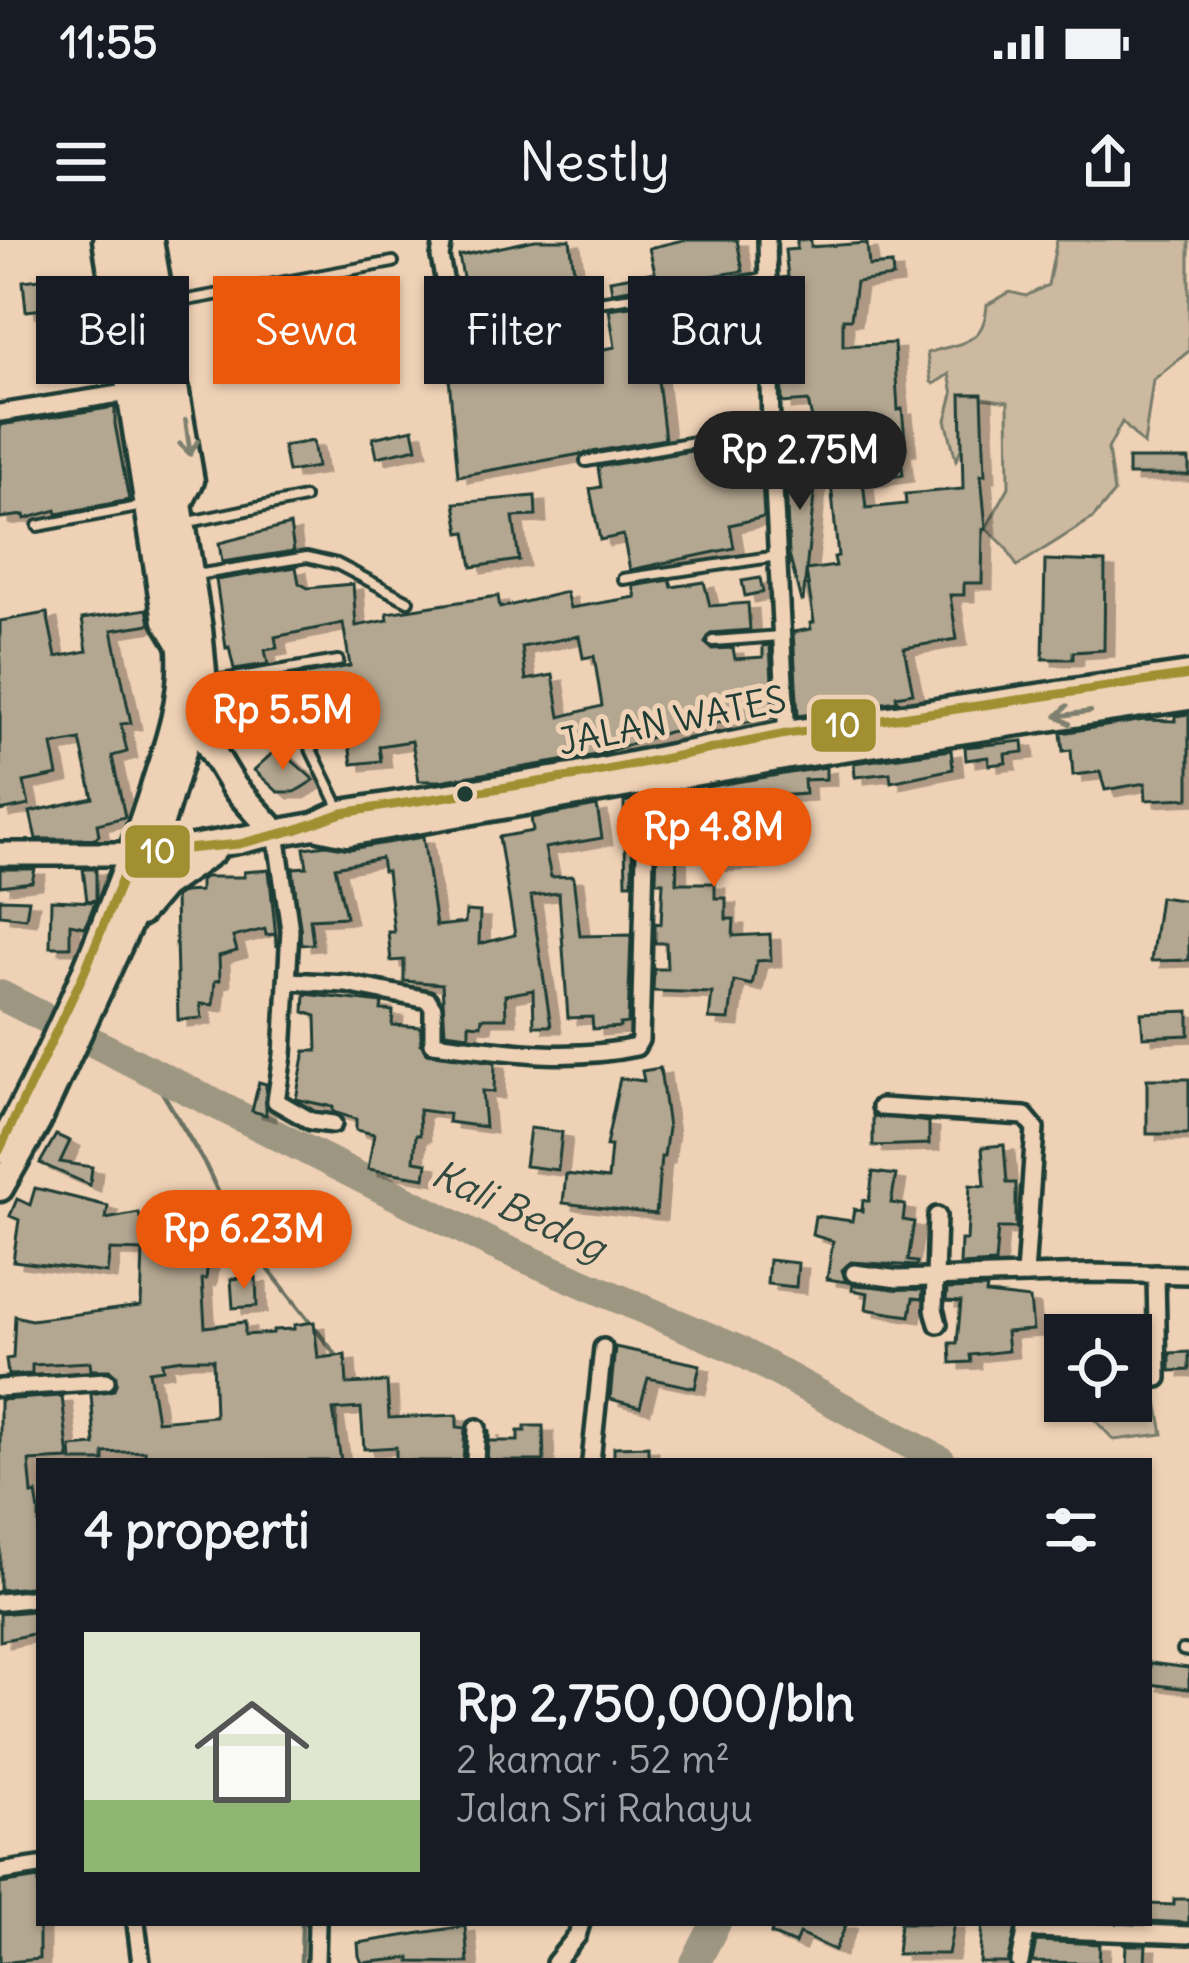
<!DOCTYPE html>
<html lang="id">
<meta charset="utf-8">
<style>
body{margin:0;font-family:Delius,sans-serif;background:#20242c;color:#f1f3f6;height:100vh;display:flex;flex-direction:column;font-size:45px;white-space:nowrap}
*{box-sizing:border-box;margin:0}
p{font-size:39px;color:#9ea1a6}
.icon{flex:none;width:66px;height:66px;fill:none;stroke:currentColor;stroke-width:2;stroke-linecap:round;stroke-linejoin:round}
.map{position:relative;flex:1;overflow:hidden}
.drawer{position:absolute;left:36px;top:1218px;width:1116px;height:468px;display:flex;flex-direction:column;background:#171b24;border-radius:0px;box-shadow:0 3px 9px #0004}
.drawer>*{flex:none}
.hud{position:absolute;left:36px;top:36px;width:1119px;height:108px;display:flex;gap:24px}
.buttons{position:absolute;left:1044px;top:1074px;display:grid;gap:24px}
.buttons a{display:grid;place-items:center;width:108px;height:108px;border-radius:0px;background:#171b24;box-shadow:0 3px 9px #0004;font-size:60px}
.price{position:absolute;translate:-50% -102px;padding:0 27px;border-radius:42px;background:#ea580c;color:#fff;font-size:39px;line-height:78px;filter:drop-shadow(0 3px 6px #0008)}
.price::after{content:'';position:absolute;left:50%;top:72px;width:36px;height:27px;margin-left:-18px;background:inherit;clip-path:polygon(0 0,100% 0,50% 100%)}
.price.current{background:#222;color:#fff}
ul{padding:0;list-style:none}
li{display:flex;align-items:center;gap:36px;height:300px;padding:0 48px}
li span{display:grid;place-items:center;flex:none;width:336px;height:240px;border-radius:0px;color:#555}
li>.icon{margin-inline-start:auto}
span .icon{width:144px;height:144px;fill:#fffc;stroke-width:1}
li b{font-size:51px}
h2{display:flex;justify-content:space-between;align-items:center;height:144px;padding:0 48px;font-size:51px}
.pill{padding:0 42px;border-radius:0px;background:#171b24;box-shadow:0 3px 9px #0004;font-size:42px;line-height:108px}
.pill.current{background:#ea580c;color:#fff}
.status{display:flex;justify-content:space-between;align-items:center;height:84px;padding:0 60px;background:#171b24;direction:ltr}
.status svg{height:33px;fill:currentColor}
header{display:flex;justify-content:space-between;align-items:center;height:156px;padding:0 48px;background:#171b24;font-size:54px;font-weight:600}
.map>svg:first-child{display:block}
.green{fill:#cdb9a0;stroke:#767b6a;stroke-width:3}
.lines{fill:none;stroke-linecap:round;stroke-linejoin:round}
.stream{stroke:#6b7363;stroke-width:4.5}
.river{stroke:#9d9782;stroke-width:30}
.building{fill:#b4a791;stroke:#1f3d34;stroke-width:3;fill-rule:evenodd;filter:url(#shadow)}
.service-casing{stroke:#1f3d34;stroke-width:16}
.minor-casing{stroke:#1f3d34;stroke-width:24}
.tertiary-casing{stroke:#1f3d34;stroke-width:27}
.secondary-casing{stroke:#1f3d34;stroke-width:30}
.primary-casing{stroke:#1f3d34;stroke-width:33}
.trunk-casing{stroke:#1f3d34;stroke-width:33}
.service{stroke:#efd1b5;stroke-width:8}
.minor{stroke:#efd1b5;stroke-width:15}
.tertiary{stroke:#efd1b5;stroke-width:18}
.secondary{stroke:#efd1b5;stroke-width:21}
.primary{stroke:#efd1b5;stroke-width:24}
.trunk{stroke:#efd1b5;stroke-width:24}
.bus-1-casing{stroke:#efd1b5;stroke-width:18}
.bus-1{stroke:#a18f32;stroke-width:9}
.oneway{stroke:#7d806e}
.bus-dot{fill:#1f3d34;stroke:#efd1b5;stroke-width:4.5}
.labels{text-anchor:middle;stroke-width:10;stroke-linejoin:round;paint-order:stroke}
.street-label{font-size:36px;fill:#1f3d34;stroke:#efd1b5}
.water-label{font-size:39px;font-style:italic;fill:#324a40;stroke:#efd1b5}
.line-badge{stroke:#efd1b5;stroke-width:4.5}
.badge-label{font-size:33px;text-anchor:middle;font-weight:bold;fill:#fff}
</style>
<div class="status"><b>11:55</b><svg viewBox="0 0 49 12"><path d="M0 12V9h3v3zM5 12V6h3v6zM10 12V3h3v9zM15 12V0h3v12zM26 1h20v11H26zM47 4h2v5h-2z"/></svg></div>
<header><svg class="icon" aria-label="menu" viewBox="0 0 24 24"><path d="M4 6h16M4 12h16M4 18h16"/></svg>Nestly<svg class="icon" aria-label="share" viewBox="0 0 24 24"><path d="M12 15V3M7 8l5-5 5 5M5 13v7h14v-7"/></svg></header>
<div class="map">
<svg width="1189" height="1723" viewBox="0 0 1189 1723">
<defs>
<filter id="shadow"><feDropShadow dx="10" dy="6" stdDeviation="0" flood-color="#0004"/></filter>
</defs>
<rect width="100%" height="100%" fill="#efd1b5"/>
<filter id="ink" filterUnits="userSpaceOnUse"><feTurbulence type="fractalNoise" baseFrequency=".00833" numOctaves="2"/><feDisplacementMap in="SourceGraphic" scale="24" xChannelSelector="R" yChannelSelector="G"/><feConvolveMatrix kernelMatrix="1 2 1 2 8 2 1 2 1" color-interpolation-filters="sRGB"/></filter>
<g filter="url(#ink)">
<g class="green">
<path d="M 1057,0 L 1189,0 L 1189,111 L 1153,140 L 1144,205 L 1122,182 L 1108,209 L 1114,253 L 1093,278 L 1017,326 L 1005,306 L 986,288 L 1009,247 L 1008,162 L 983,158 L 956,220 L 946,180 L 953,154 L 949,134 L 934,144 L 931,142 L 927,113 C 960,102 984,106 987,65 L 1010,52 L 1026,56 L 1048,45 Z"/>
<polygon points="1152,1134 1163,1194 1114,1200 1088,1173 1062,1176 1054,1138 1065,1138 1065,1161 1131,1161 1131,1135"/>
</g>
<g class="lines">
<g class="stream">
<polyline points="149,830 206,926 233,984 336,1115 336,1122"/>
<polyline points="336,1194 336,1169"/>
<polyline points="301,1723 302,1683"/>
</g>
<g class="river">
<polyline points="0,755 492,1004 736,1109 941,1221"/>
<polyline points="695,1723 716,1683"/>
</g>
</g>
<g class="building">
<polygon points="535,0 570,0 576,46 552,50 553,62 536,64 535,56 462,70 459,48 465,48 459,16"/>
<polygon points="683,0 737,0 743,31 612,52 610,40 655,32 649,8"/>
<polygon points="797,0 811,0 811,7 867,3 869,26 892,24 893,37 856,42 851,79 843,79 843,106 894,103 898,170 902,169 906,209 900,209 903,235 863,241 866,268 906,264 905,254 963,249 961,154 982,154 985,235 981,235 986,288 983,289 982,343 964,343 964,355 950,355 957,399 904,408 913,453 896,456 897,461 798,476 793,392 811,389 810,383 814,382 806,330 836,326 834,317 838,316 827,201 817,201 808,161 782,163 780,38 788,37 785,10 797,9"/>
<polygon points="74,35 78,65 26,71 23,41"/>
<polygon points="741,50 743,84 737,85 741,108 699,116 693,91 653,98 665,199 458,236 449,138 615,107 609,69"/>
<polygon points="115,167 115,184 129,260 57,274 56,270 25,279 24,275 0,278 0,185"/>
<polygon points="413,189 417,208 377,217 373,198"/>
<polygon points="313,201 317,227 288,232 283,206"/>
<polygon points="738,203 742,225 761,223 764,277 730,285 734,308 630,330 623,295 600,300 590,249 601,247 598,227"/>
<polygon points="818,218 803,361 801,361 789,314 785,219"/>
<rect x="1128" y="219" width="61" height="16"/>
<polygon points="535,256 536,276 513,277 519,320 472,327 466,292 460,293 455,263"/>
<polygon points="290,285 294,311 222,322 219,303"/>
<polygon points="1045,320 1105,322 1104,410 1073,412 1073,419 1043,419"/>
<path d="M 296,327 L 299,343 L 308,348 L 353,344 L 356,386 L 388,380 L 387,373 L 498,356 L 500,368 L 566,352 L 570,368 L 636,357 L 633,346 L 670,340 L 672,347 L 704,342 L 710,366 L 748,363 L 750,390 L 711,393 L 705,403 L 712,409 L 733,408 L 735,419 L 763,417 L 763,406 L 770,405 L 774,477 L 742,483 L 741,478 L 668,492 L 597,515 L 440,541 L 419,541 L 412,501 L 379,506 L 381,521 L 352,524 L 343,463 L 274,475 L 268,441 L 350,426 L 343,383 L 275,397 L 277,408 L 265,410 L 268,424 L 234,429 L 229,407 L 226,408 L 216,340 ZM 579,396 L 583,418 L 594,416 L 602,466 L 560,477 L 553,435 L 526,440 L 522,407 Z"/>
<polygon points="760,338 763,352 745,356 742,341"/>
<polygon points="147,369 150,384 112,390 131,483 121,484 127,512 112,516 125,577 97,584 99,595 95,599 36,599 30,572 93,558 80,500 52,505 58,535 24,542 29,565 0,571 0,381 47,373 56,417 87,411 82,379"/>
<polygon points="1189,474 1189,558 1146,560 1145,543 1105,550 1100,532 1073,535 1071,510 1063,511 1061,493 1144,480 1175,481 1175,476"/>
<polygon points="1023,501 1024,512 1005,514 1006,523 989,525 988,517 966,520 965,507"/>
<polygon points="278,508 314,540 295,552 278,552 254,530"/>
<polygon points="951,510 953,529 891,542 890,533 855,537 854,523"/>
<polygon points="826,527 826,539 804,540 805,554 762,557 765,622 709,625 708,595 676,597 677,643 715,643 715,658 726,658 726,679 734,679 733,696 770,694 771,720 757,721 752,745 734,741 729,780 709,779 712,753 653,751 654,729 667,729 666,703 655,703 655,683 661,684 663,642 656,642 658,569 707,567 706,547"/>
<polygon points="633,560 632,643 626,643 624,562"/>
<polygon points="597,566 602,598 545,608 551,637 573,636 580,696 631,695 628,783 620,784 620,787 593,789 592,777 568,778 559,653 531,656 551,786 534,786 533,750 505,755 506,778 482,778 481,785 469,784 469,795 445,792 442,744 404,741 404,720 391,721 388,692 394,692 387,631 383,631 381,618 335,627 346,677 310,679 313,704 301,705 293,628 307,627 304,608 326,605 350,609 423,597 436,686 465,683 466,671 480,672 479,704 515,695 499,597 533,591 531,578"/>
<polygon points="0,629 35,629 32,642 0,646"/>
<polygon points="83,629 96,629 96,660 87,661"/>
<polygon points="269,630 277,707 275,694 266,695 265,689 233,697 237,711 219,716 220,740 215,741 213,765 200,764 202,778 178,780 175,657 183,652 200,651 200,640 205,637 244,637 244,632"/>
<polygon points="1160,657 1189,661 1189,720 1151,721"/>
<polygon points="0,659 29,660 26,678 0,675"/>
<polygon points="51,660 95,662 85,687 70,684 70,707 50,707"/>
<polygon points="305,754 382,763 381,770 393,771 392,785 421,787 421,804 427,813 495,822 494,852 482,851 485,887 448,882 449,874 419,870 420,895 416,895 414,921 427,923 425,938 368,929 374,894 356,890 356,879 333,872 333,867 296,859 305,811 317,811 316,776 304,772"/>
<polygon points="1189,771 1189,795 1143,797 1141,773"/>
<polygon points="660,828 668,888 664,917 661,917 656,974 563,963 566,934 608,939 611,906 606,906 620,838 644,841 642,831"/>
<rect x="1147" y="839" width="42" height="55"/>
<polygon points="259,842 266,844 266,875 252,871"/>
<polygon points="873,875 929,882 929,904 873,906"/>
<polygon points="530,888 562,892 558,930 525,926"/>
<polygon points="56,895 70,901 60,922 92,927 90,945 40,923"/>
<polygon points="1004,905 1007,943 1016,943 1016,988 998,988 995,1023 960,1025 961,1000 967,1000 970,945 985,946 982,907"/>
<polygon points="873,932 896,935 891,963 905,965 903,980 914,982 908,1021 917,1022 916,1026 851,1022 842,1030 846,1042 827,1039 833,1001 812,995 815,976 852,981 854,969 862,971 863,960 869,961"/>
<path d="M 35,948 L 108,966 L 106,979 L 139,973 L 140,978 L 157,978 L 157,988 L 212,991 L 206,1039 L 202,1039 L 205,1087 L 245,1082 L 245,1095 L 273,1093 L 273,1090 L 294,1089 L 294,1085 L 314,1082 L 318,1118 L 345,1115 L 347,1144 L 387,1142 L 389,1178 L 457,1175 L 457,1187 L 465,1188 L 463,1221 L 396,1221 L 396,1207 L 364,1209 L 361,1168 L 333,1170 L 341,1221 L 203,1221 L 203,1217 L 146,1220 L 145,1211 L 104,1213 L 104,1221 L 72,1221 L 71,1207 L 95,1205 L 91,1154 L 114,1150 L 116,1135 L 110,1130 L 91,1130 L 90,1122 L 32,1125 L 32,1134 L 8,1135 L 6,1119 L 13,1118 L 15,1076 L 31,1080 L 141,1066 L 143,1011 L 110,1010 L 107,1033 L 13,1021 L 19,980 L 10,976 L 17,959 L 30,965 ZM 183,1119 L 213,1119 L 215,1176 L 157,1181 L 149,1131 L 163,1129 L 162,1122 Z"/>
<polygon points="769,1020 798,1023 796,1047 767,1044"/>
<polygon points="256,1037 257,1066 233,1068 231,1039"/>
<polygon points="853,1045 923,1050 922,1059 913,1058 910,1076 889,1073 866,1069 868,1053 852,1050"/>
<polygon points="987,1048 986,1054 1030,1059 1033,1090 1006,1092 1008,1111 970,1115 971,1122 951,1123 950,1103 957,1103 961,1062 946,1061 947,1049"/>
<polygon points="615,1107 700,1125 695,1148 648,1138 640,1167 610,1159"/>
<polygon points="1189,1112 1189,1130 1170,1131 1170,1113"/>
<polygon points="62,1156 69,1219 29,1221 32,1254 36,1253 39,1271 39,1346 0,1350 0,1160"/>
<polygon points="525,1186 543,1186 544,1221 487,1221 489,1189 489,1201 518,1201 518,1191 525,1191"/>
<polygon points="648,1206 648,1221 614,1221 614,1207"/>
<polygon points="33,1371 37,1393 0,1401 0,1374"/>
<polygon points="1150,1423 1189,1428 1189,1449 1149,1444"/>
<polygon points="39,1638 39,1719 0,1723 0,1644"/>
<polygon points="1174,1659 1189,1659 1189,1683 1149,1681 1149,1664 1174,1665"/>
<polygon points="773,1683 847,1683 835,1710 799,1694 795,1704 771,1694"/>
<polygon points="900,1683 954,1683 948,1714 897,1714"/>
<polygon points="983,1683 1017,1683 1008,1723 980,1723"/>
<polygon points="465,1686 468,1723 410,1722 410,1718 362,1723 359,1716 358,1703"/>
<polygon points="1036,1701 1100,1704 1099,1723 1032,1722"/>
<polygon points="1126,1705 1146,1705 1145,1723 1125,1723"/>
</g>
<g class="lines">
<g class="service-casing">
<g id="service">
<polyline points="166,64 393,22"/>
<polyline points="562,67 768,38"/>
<polyline points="586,221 769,189"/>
<polyline points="189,282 304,258"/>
<polyline points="38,286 143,266"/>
<polyline points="196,335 307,317 337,324 408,361"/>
<polyline points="623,339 778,316"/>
<polyline points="713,401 781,396"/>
<polyline points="209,442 338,421"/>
<polyline points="217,505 294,492 304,495 340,569"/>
<polyline points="1183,1410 1189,1411"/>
</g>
</g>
<g class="minor-casing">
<g id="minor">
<polyline points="443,0 440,17 453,86 460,89 517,78"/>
<polyline points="767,0 771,189 787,500"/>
<polyline points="0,173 126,153"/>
<polyline points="276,593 290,690 283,815 276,861 311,881 333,884"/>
<path d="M 289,741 L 346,744 L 428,760 L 433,768 L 433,803 C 502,811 567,822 636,807 L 640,800 L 647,542"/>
<polyline points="881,867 1025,876 1035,888 1025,1035"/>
<polyline points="937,976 934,1069 938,1084"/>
<polyline points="854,1033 898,1039 1091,1033 1189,1035"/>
<polyline points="1156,1034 1158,1138"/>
<polyline points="0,1148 106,1141"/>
<polyline points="475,1221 477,1188"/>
<polyline points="591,1221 603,1108"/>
<polyline points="0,1362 39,1358"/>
<polyline points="0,1632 39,1626"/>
<polyline points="136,1683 141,1723"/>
<polyline points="316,1723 317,1683"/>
<polyline points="555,1723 577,1696 581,1683"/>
<polyline points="1020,1723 1026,1691 1034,1689 1189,1695"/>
</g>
</g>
<g class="tertiary-casing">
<g id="tertiary">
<polyline points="103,0 163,381 178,406"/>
<polyline points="153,0 194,241 180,268"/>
</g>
</g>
<g class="secondary-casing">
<polyline id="secondary" points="0,614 132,614"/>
</g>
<g class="primary-casing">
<g id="primary">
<polyline points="314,586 342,573 577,536 786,494 1189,435"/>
<polyline points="314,586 347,593 790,516 1189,457"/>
</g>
</g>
<g class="trunk-casing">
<g id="trunk">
<polyline points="184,481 202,494 234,547 276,593"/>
<polyline points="154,615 314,586"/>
<polyline points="140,673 163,646 213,611"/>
<path d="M 0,909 C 60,799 109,681 149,562 C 165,512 184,464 181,410 L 118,0"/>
<polyline points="0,948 38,881 132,677 204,443 199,389 137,0"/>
</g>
</g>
<use href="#service" class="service"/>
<use href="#minor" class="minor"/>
<use href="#tertiary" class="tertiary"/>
<use href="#secondary" class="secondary"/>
<use href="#primary" class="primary"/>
<use href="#trunk" class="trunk"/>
<g class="bus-1-casing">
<polyline id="bus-1" points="0,909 84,733 132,614 239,604 295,590 342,573 577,536 786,494 1189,435"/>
</g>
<use href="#bus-1" class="bus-1"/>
</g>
<defs><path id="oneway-shaft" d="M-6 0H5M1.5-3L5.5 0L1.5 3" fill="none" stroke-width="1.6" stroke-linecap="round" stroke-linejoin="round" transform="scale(3)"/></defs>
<g class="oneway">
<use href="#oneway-shaft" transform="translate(188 198) rotate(82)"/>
<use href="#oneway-shaft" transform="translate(1073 474) rotate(172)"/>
</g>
</g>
<circle class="bus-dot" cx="465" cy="554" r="10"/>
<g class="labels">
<g class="street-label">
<text transform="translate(672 480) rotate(-11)" y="13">JALAN WATES</text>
</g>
<g class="water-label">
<text transform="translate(519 970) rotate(25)" y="14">Kali Bedog</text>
</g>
</g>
<g class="line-badge">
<rect x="809" y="457" width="69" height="57" rx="12" fill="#a18f32"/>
<rect x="123" y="583" width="69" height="57" rx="12" fill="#a18f32"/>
</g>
<g class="badge-label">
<text x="843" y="497">10</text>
<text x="158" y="623">10</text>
</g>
</svg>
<div class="buttons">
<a><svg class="icon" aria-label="locate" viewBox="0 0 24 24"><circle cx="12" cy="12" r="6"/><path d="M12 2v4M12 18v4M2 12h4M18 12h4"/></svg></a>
</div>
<b class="price current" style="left:800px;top:273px">Rp 2.75M</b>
<b class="price" style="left:283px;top:533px">Rp 5.5M</b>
<b class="price" style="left:714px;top:650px">Rp 4.8M</b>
<b class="price" style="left:244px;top:1052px">Rp 6.23M</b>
<div class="hud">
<a class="pill">Beli</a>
<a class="pill current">Sewa</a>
<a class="pill">Filter</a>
<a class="pill">Baru</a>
</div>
<section class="drawer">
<h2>4 properti<svg class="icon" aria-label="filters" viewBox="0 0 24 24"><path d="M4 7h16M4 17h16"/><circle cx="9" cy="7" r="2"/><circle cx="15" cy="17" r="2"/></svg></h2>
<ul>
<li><span style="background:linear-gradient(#dfe7d0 70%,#8fb573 0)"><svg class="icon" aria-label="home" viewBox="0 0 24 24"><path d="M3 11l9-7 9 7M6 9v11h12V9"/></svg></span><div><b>Rp 2,750,000/bln</b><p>2 kamar · 52 m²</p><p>Jalan Sri Rahayu</p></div></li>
</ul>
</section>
</div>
